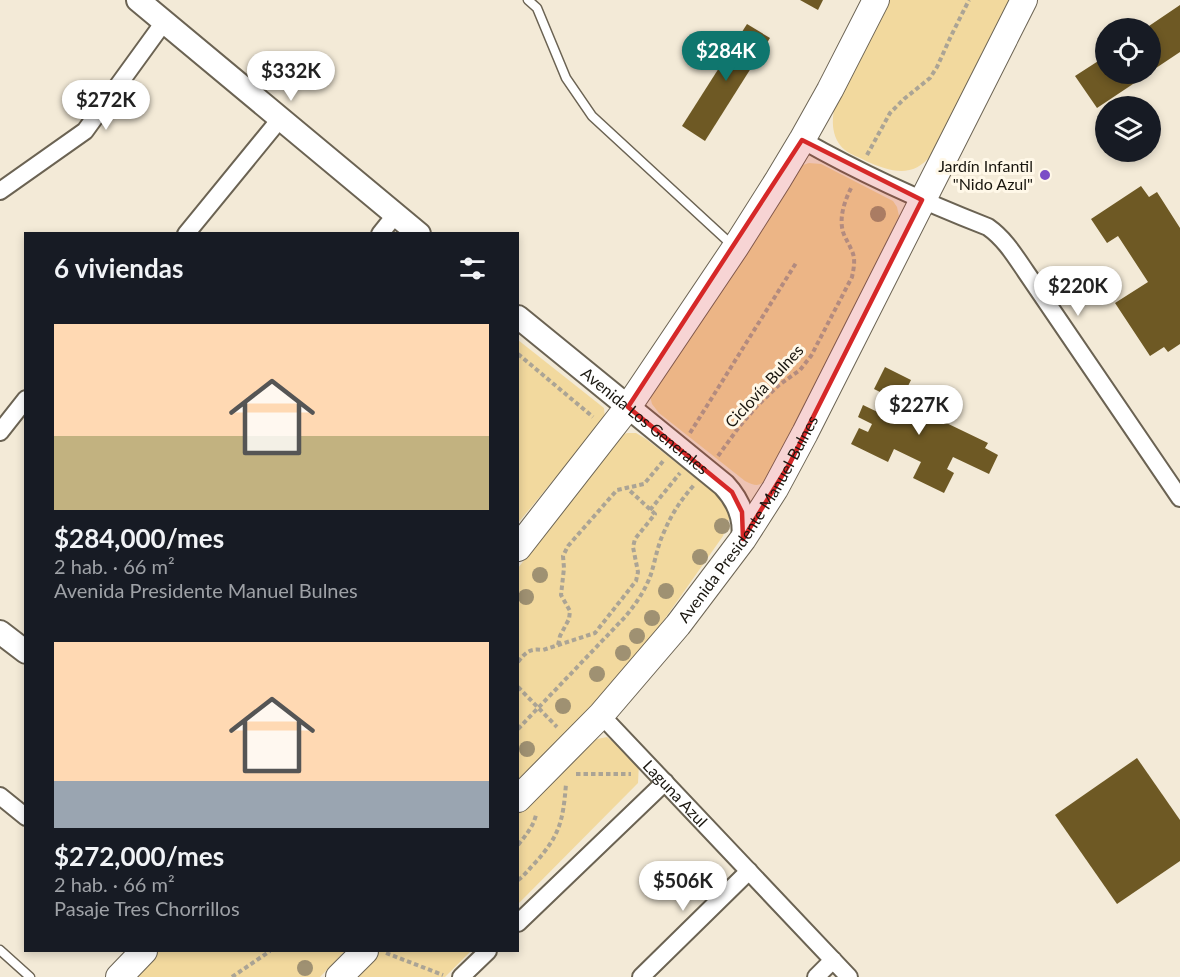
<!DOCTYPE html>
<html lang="es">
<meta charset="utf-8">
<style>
body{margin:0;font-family:Lato,sans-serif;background:#242831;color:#f1f3f6;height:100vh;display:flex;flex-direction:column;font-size:22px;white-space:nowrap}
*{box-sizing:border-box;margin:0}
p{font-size:20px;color:#9ea1a6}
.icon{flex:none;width:33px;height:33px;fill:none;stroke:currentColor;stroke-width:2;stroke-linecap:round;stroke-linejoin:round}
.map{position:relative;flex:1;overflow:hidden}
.sheet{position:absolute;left:24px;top:232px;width:495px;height:720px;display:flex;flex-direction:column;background:#171b24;border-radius:0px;box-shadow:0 3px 9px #0003}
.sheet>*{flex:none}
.controls{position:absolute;left:1095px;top:18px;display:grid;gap:12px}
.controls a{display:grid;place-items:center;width:66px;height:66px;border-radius:50%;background:#171b24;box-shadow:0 3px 9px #0003;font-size:30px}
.price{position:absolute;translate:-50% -51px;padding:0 14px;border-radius:21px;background:#fff;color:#222;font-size:20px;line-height:39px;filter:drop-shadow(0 2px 3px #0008)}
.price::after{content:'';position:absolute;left:50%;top:36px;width:18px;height:14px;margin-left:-9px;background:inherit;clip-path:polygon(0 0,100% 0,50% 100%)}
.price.on{background:#0f766e;color:#fff}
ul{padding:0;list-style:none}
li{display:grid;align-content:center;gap:12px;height:318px;padding:0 30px}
li span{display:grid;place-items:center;height:186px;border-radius:0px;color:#555}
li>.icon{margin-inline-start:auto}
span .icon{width:108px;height:108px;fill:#fffc;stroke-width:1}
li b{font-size:26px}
h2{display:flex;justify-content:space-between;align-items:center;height:72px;padding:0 30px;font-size:26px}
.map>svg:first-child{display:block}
.green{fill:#f2d99e}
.building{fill:#6e5924}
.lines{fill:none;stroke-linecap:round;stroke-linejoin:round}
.lane-casing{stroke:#6b6353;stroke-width:11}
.street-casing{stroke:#6b6353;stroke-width:20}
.secondary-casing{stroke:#6b6353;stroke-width:26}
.primary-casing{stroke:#6b6353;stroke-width:28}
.path{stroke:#aba495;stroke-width:4;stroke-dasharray:4.5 3;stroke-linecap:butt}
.lane{stroke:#fff;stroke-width:8}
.street{stroke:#fff;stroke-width:16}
.secondary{stroke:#fff;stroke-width:22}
.primary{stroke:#fff;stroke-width:26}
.tree{fill:#9f9172}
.marked{fill:#d62828;fill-opacity:0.2;stroke:#d62828;stroke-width:4.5;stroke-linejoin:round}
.poi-dot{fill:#7b4ec6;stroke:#fff8e8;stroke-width:2}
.labels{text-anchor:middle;stroke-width:6;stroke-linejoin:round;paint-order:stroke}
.poi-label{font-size:16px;fill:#19160f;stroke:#fff8e8;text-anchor:end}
.street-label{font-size:16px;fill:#19160f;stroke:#fff8e8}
</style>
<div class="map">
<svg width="1180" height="977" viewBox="0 0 1180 977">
<rect width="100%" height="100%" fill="#f3ead7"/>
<g class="green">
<path d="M 890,0 L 1009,0 L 932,154 C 913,179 891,172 866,161 C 859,157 851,155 845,150 C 830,138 831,116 837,99 Z"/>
<path d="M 809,163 L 821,164 L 893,201 L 897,207 L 899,216 L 858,300 L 768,475 C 762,487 757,487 745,481 L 659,413 L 652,404 L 650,396 L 800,166 Z"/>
<polygon points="518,340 604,408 605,418 518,523"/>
<polygon points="628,433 636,433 646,439 721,498 730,511 729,519 723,536 645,647 627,669 518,781 518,568 623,434"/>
<polygon points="607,737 639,763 638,783 518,904 518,810 587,741"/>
<polygon points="159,951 345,951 320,977 134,977"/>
<polygon points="377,951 471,951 445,977 351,977"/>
</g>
<g class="building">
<polygon points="800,0 823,0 818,10"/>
<polygon points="1180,5 1180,52 1150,72 1150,28 1146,28"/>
<polygon points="747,24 770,38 705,141 682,126"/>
<polygon points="1106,56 1106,74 1148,74 1097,108 1075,76"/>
<polygon points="1141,186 1149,197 1157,192 1180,228 1180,344 1168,352 1164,347 1150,356 1115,303 1148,282 1118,236 1107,243 1091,219"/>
<polygon points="885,367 911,380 908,386 916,390 909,405 988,443 985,448 998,455 989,474 953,457 947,469 954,473 944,493 913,478 921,462 894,449 888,462 851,444 859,428 868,432 872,424 858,417 863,405 888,417 896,400 874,389"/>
<polygon points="1137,758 1180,820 1180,861 1117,904 1055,815"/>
</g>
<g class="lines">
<g class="lane-casing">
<g id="lane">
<polyline points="528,0 537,8 566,78 592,116 732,245"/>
<polyline points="0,950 30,977"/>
</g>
</g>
<g class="street-casing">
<g id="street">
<path d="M 802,140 C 862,174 924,202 988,227 C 1005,239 1015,256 1026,272 L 1180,498"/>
<polyline points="0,191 85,131 164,22"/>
<polyline points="186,234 280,119"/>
<polyline points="380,234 396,214"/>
<polyline points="0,432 26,399"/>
<path id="s1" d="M 601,715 L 849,977"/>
<polyline points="0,796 26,817"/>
<polyline points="518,923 665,782"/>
<polyline points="461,977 488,951"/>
<polyline points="641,977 749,871"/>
<polyline points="816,977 833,960"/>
</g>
</g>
<g class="secondary-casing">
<g id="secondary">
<polyline points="138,0 419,234"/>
<path id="s2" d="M 518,317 L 724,485 C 739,501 746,518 743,539"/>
<polyline points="0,632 26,652"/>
</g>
</g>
<g class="primary-casing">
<g id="primary">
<polyline points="518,548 628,407 735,248 778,180 802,140 830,90 876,0"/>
<path id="s3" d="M 518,799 L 601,715 L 678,625 L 743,539 L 775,489 L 805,433 L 1024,0"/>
<polyline points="119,977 144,951"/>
<polyline points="339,977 365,951"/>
</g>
</g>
<g class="path">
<polyline points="867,155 890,113 904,99 930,78 937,67 951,36 969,0"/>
<polyline points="518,354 593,417"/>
<polyline points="690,433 796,263"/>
<path d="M 718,456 L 739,427 L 757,406 L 779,385 L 800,370 L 811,356 L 852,277 C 854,267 856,258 851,249 C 848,241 843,236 842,227 C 840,213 846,198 852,186"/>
<polyline points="650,510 680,473"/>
<polyline points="558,645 560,636 569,619 570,611 561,595 564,568 563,556 568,546 617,490 644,484 664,460"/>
<path d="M 518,662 C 526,652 530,648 543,650 L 595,633 L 636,581 L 638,572 L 633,547 L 635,539 L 655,514 L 627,488"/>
<polyline points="518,687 557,727"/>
<path d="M 518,729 L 625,617 C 635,605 644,592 650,577 C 655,563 657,546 664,532 C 672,513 681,500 694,485"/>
<polyline points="576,774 631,774"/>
<path d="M 518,845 C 526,835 533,827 536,815"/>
<path d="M 518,880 C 525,875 529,869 535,863 C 560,835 563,821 566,784"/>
<polyline points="386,953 443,975"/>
<polyline points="232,977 270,951"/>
</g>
<use href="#lane" class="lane"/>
<use href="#street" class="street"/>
<use href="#secondary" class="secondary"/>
<use href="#primary" class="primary"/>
</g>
<g class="tree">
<circle cx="878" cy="214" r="8"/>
<circle cx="722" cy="526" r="8"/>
<circle cx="700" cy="557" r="8"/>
<circle cx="540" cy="575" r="8"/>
<circle cx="666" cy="591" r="8"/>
<circle cx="526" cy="597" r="8"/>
<circle cx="652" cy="618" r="8"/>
<circle cx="637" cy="636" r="8"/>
<circle cx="623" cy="653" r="8"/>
<circle cx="597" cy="674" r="8"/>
<circle cx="563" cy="706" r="8"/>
<circle cx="527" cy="749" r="8"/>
<circle cx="305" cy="968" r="8"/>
</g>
<path class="marked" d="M 802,140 L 922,200 L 790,463 L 743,539 L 742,512 L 732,492 L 628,407 Z"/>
<circle class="poi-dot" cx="1045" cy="175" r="6"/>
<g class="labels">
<g class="poi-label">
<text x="1033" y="172">Jardín Infantil<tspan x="1033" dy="18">"Nido Azul"</tspan></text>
</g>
<g class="street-label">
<text transform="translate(764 386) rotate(-47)" y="6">Ciclovía Bulnes</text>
<text dy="6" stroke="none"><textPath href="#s2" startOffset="164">Avenida Los Generales</textPath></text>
<text dy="6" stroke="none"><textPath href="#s3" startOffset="364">Avenida Presidente Manuel Bulnes</textPath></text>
<text dy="6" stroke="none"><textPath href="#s1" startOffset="108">Laguna Azul</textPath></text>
</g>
</g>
</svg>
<div class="controls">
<a><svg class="icon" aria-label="locate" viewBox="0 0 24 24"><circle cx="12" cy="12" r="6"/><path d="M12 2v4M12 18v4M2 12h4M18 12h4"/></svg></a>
<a><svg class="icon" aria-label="layers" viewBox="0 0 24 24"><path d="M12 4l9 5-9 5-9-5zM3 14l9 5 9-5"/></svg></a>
</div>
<b class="price on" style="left:726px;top:82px">$284K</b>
<b class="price" style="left:291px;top:102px">$332K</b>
<b class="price" style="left:106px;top:131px">$272K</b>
<b class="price" style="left:1078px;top:317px">$220K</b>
<b class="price" style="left:919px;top:436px">$227K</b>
<b class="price" style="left:683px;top:912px">$506K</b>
<section class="sheet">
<h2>6 viviendas<svg class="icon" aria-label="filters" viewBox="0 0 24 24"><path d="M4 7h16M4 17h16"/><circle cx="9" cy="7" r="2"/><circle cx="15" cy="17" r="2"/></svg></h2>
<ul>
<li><span style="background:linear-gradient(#ffd9b3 60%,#c2b280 0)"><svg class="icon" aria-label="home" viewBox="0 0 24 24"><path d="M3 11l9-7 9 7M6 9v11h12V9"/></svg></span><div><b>$284,000/mes</b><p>2 hab. · 66 m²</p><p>Avenida Presidente Manuel Bulnes</p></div></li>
<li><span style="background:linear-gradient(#ffd9b3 75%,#9aa5b1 0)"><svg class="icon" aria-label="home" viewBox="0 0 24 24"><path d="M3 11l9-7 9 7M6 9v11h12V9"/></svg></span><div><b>$272,000/mes</b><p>2 hab. · 66 m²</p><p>Pasaje Tres Chorrillos</p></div></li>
</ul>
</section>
</div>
